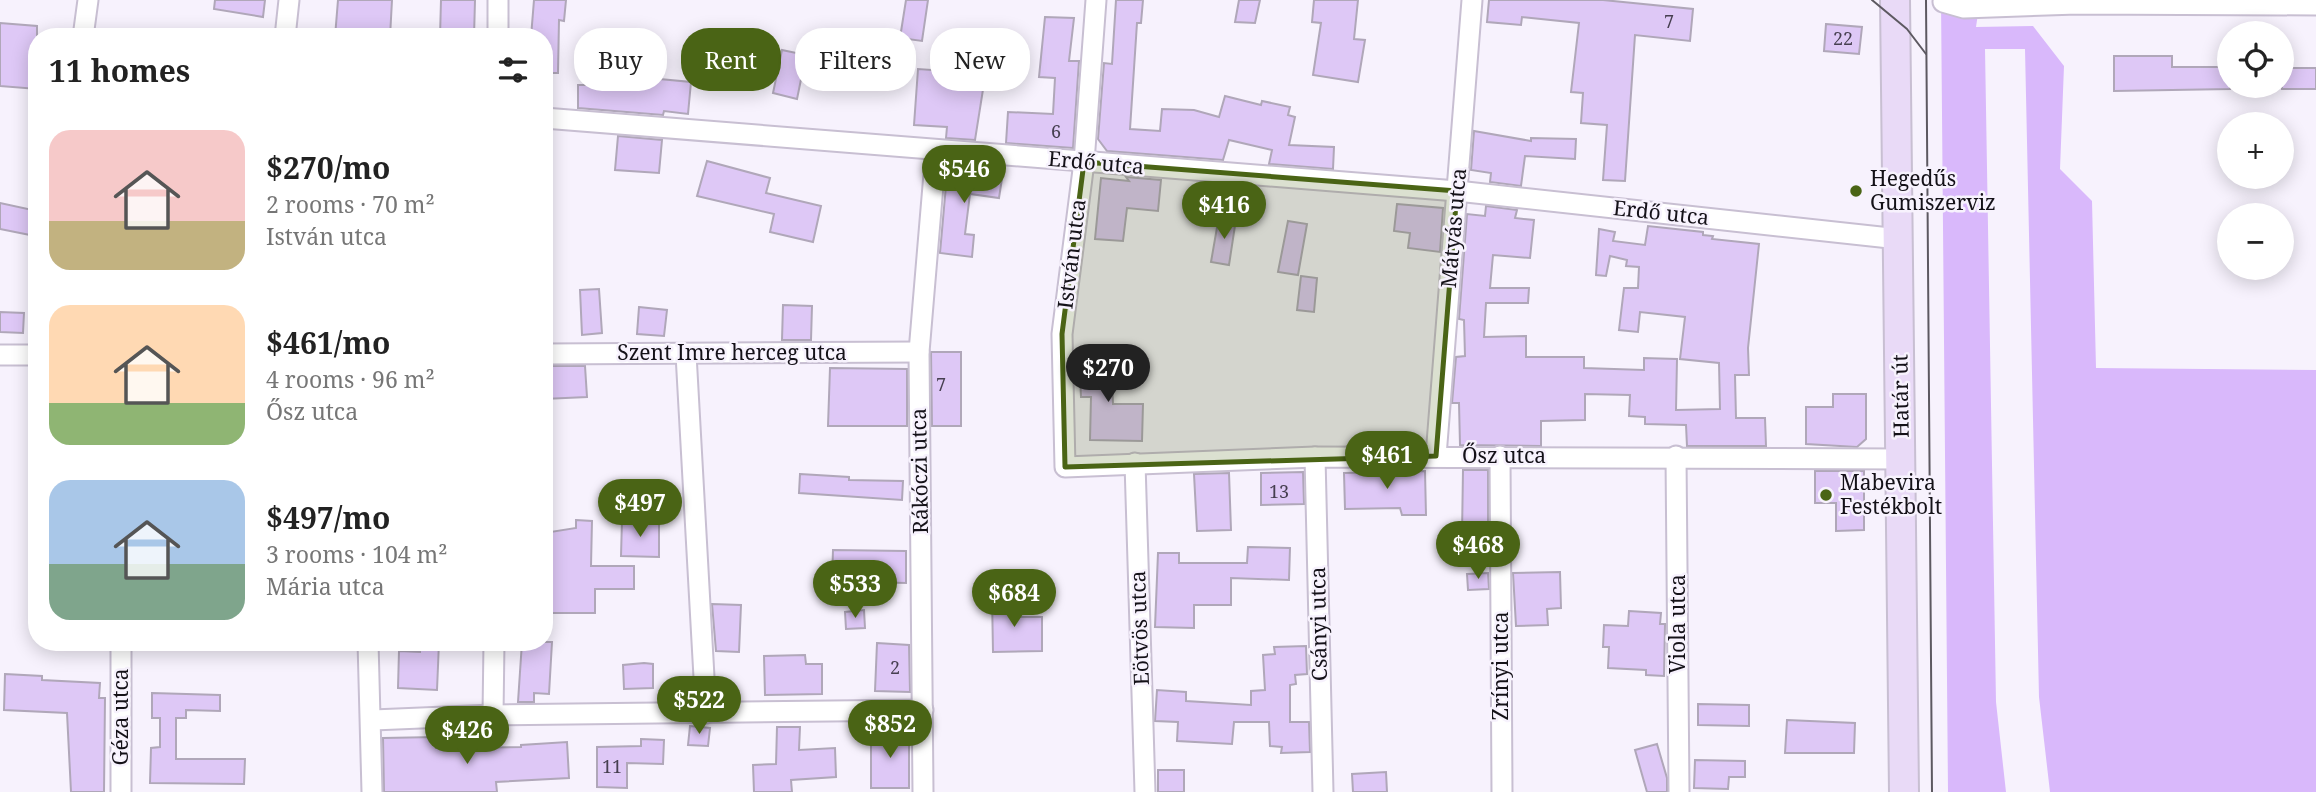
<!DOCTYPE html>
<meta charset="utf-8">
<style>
body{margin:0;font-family:"Noto Serif",serif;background:#f2f2f2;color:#222;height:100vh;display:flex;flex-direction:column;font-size:26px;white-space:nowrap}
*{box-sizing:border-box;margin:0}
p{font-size:23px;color:#767676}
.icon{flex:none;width:38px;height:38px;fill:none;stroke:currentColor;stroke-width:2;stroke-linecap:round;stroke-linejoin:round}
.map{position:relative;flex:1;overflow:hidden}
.details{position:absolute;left:28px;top:28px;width:525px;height:623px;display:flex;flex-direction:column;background:#fff;border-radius:28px;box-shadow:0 4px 18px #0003}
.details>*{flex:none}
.guide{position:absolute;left:574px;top:28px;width:665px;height:63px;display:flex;gap:14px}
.tools{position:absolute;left:2217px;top:21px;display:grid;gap:14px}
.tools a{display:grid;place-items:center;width:77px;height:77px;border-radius:50%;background:#fff;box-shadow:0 4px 18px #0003;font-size:35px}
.price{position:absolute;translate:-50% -60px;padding:0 16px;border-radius:24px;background:#4a6415;color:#fff;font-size:23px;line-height:46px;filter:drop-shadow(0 2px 4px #0008)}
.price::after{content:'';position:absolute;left:50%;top:42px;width:21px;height:16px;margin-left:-10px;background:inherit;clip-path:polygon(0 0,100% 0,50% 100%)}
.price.current{background:#222;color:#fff}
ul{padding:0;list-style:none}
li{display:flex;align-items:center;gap:21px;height:175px;padding:0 21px}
li span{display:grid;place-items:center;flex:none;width:196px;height:140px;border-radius:21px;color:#555}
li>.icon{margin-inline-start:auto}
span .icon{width:84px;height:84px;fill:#fffc;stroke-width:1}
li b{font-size:30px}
h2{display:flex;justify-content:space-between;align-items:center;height:84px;padding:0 21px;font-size:30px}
.tag{padding:0 24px;border-radius:28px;background:#fff;box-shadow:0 4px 18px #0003;font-size:24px;line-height:63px}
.tag.current{background:#4a6415;color:#fff}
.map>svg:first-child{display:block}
.green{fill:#d9b8fb}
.building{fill:#dec8f6;stroke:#b0a7b9;stroke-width:2}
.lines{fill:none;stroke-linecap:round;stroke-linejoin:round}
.street-casing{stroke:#c8bfd2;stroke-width:23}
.secondary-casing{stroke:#c8bfd2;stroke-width:32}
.street{stroke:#fff;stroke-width:19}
.secondary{stroke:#e9daf7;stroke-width:28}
.tram{stroke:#5d5961;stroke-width:2}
.marked{fill:#4a6415;fill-opacity:0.2;stroke:#4a6415;stroke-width:5;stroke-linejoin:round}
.poi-dot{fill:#4a6415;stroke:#f7f2fd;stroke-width:2.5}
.labels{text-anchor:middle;stroke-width:5;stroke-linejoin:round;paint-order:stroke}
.number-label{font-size:18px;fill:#463f50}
.street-label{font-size:21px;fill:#141118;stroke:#f7f2fd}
.poi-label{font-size:21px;fill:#141118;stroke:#f7f2fd;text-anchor:start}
</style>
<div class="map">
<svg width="2316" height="792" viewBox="0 0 2316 792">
<rect width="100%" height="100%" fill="#f7f2fd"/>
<polygon class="green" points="1941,0 1980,0 1976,27 2033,26 2064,66 2060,169 2092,201 2096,368 2316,370 2316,792 2050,792 2039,697 2025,49 1985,49 1996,702 2006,792 1948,792"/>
<g class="building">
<polygon points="215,0 265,0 263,17 214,9"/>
<polygon points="338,0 392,0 390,37 335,37"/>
<polygon points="441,0 475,0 474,37 440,37"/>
<polygon points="534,0 566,0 564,21 559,20 558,73 544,73 544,37 531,37"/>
<polygon points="906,0 928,0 922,41 900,38"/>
<polygon points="1116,0 1143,0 1141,23 1137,23 1130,129 1160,131 1162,109 1194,110 1219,117 1225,96 1261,105 1262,101 1290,107 1288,115 1295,117 1289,145 1334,147 1333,169 1269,164 1272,150 1229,140 1223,160 1107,151 1098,139 1104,63 1112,64"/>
<polygon points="1239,0 1260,0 1255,23 1235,22"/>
<polygon points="1314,0 1358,0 1354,39 1365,40 1358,82 1313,75 1321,23 1312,22"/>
<polygon points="1489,0 1603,0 1693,9 1690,41 1635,35 1625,181 1603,180 1607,125 1581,123 1583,93 1571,92 1579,23 1522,17 1521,25 1487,22"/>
<polygon points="1045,17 1074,18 1069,61 1079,61 1073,148 1006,143 1008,112 1053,114 1055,78 1039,77"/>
<polygon points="0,23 37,26 37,89 0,86"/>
<polygon points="1826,24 1862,27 1859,54 1824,51"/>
<polygon points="782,50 806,55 797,99 773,93"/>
<polygon points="964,54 988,58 975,140 946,138 947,127 914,125 918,69 961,72"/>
<polygon points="2114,56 2172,56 2172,67 2230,67 2230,89 2114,91"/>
<rect x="2282" y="68" width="34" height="21"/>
<polygon points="638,77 691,82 688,114 664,111 663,115 578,108 578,85 638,85"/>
<polygon points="1474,131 1531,141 1531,138 1576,139 1575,159 1525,156 1521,186 1490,182 1491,173 1471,170"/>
<polygon points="618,136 662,140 659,173 615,170"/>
<polygon points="707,161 770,178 766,193 821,206 813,242 770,232 774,214 697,196"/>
<polygon points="948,163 1003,172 999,198 970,194 965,234 974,235 972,257 940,253"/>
<polygon points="1126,177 1161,180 1158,211 1127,208 1123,241 1095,239 1101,178 1129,181"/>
<polygon points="0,203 37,211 35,236 0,229"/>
<polygon points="1397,204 1443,208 1440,252 1408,248 1410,233 1394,231"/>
<polygon points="1486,206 1517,210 1515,218 1534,220 1530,258 1493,255 1490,288 1529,288 1528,303 1486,303 1484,337 1526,336 1526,357 1584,357 1584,368 1644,370 1644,358 1677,359 1676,410 1720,409 1719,363 1680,359 1685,317 1640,312 1638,332 1619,330 1624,288 1638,288 1639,267 1626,266 1627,260 1610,256 1606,276 1596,275 1599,229 1615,232 1613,241 1645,245 1648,226 1703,232 1703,235 1713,236 1712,239 1759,244 1748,348 1749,375 1735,375 1736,418 1765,418 1766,446 1687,446 1686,425 1645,424 1645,417 1629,416 1630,395 1585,394 1585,420 1541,421 1541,446 1460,445 1459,403 1452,403 1456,357 1465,356 1464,320 1459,319 1467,214 1485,216"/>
<polygon points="1219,216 1236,219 1229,265 1211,262"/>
<polygon points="1288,221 1307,224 1298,275 1278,272"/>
<polygon points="1301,276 1317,278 1314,312 1297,310"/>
<polygon points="599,289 602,333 582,335 580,290"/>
<polygon points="783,305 812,306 811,340 782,340"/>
<polygon points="639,307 667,310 664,336 637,334"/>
<polygon points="0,312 24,313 23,333 0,332"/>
<polygon points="931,352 961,352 961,426 932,426"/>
<polygon points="1111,356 1113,404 1143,404 1142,441 1090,440 1091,397 1081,397 1079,357"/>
<polygon points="544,366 585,366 587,397 544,399"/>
<polygon points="830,368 907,369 907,426 828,426"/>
<polygon points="1833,394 1866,394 1866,439 1857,447 1806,444 1806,407 1833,407"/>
<polygon points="1463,470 1488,470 1488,534 1462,534"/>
<polygon points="1425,471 1426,515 1402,515 1400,508 1345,509 1344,473"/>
<polygon points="1815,471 1864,471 1864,530 1836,531 1836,503 1815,503"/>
<polygon points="1303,472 1304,504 1261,505 1261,473"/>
<polygon points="1229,473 1231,530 1197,531 1194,474"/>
<polygon points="800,474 849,477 849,480 903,481 902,500 799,493"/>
<polygon points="576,520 592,521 591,566 634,566 634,589 595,589 595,613 548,613 544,533 576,528"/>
<polygon points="622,520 659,521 659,557 621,556"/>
<polygon points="1248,547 1290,548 1289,580 1231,578 1231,605 1194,605 1194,628 1155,627 1158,553 1179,553 1179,563 1247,563"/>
<polygon points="833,550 906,551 906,583 832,581"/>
<polygon points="1560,572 1561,608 1547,609 1548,625 1516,626 1513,573"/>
<polygon points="1488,573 1489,589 1468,590 1467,574"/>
<polygon points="992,596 1011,596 1012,617 1042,617 1042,651 993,652"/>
<polygon points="712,604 741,605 739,652 716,651"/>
<polygon points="864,610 865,628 846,629 845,612"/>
<polygon points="1629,611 1661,613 1660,624 1665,624 1664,676 1646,675 1646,670 1608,668 1609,647 1603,647 1604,625 1628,626"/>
<polygon points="420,642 439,642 437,690 398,688 399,651 420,652"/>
<polygon points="522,642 552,642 549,694 534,693 534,702 518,702"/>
<polygon points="877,643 909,645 910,692 875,691"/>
<polygon points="1306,646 1307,674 1295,675 1296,684 1290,685 1290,722 1309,722 1310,752 1281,753 1282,747 1270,746 1269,722 1234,722 1232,744 1177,741 1178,722 1155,721 1157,690 1186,692 1186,701 1251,705 1251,691 1265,690 1263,655 1275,654 1274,647"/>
<polygon points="805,655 806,664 822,664 822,694 765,695 764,656"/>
<polygon points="644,663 653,664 653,688 624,689 623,665"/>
<polygon points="5,674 42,676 42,680 100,683 99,698 105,698 104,792 71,792 67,713 4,710"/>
<polygon points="152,693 220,695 220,711 186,710 186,718 176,718 176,759 245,759 244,784 150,783 151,748 160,747 160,718 152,718"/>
<polygon points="1698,704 1749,705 1749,726 1698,725"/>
<polygon points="1787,720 1855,723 1854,753 1785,753"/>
<polygon points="690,726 710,728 708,746 688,745"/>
<polygon points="777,727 800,727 799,750 835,748 836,777 791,780 792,792 754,792 753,765 776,764"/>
<polygon points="871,731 909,732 909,788 871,788"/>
<polygon points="436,737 436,748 521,747 521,745 567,742 569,778 496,782 497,792 384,792 383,738"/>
<polygon points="641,739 664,740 663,764 627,763 627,788 597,787 597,747 641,746"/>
<polygon points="1657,744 1667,778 1667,792 1647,792 1635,750"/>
<polygon points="1695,760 1745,761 1745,777 1729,777 1728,789 1694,788"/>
<rect x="1158" y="770" width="26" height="22"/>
<polygon points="1386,772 1387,792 1353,792 1352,774"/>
</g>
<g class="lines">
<g class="street-casing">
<g id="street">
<polyline points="1096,0 1084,162 1062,334 1065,467 1315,457 1901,459"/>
<polyline points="1943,2 1964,8 2077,4 2316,5"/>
<polyline points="83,37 88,0"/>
<polyline points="285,37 289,0"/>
<polyline points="498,37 498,0"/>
<polyline points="544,118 1457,191 1899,239"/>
<polyline points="544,354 919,352"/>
<polyline points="686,354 706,713"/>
<polyline points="0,355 37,355"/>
<polyline points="1436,456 1472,0"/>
<polyline points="1500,456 1502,792"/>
<polyline points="1676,456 1679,792"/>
<polyline points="1315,457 1323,792"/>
<polyline points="1135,463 1145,792"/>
<polyline points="368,642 372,792"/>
<polyline points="493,715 494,642"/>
<polyline points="373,720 493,715 923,710"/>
<polyline points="121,792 121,642"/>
<polyline points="923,792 919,352 936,150"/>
</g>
</g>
<g class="secondary-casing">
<polyline id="secondary" points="1895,0 1904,792"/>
</g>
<use href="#street" class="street"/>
<use href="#secondary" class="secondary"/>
<g class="tram">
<polyline points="1872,0 1907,29 1926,54"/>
<polyline points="1926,0 1932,792"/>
</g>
</g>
<path class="marked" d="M 1084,162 L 1457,191 L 1436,456 L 1065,467 L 1062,334 Z"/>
<g class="poi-dot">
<circle cx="1856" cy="191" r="7"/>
<circle cx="1826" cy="495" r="7"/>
</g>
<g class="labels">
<g class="number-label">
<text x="1669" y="28">7</text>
<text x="1843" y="45">22</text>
<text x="1056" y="138">6</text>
<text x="941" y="391">7</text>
<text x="1279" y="498">13</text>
<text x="895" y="674">2</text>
<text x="612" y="773">11</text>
</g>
<g class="street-label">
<text transform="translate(1096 163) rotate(5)" y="7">Erdő utca</text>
<text transform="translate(1661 213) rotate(6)" y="7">Erdő utca</text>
<text transform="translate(1454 228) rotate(-85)" y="7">Mátyás utca</text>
<text transform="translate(1072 254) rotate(-83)" y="7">István utca</text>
<text x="732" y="360">Szent Imre herceg utca</text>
<text transform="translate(1901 396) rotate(-91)" y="7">Határ út</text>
<text x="1504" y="463">Ősz utca</text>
<text transform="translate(920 471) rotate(-91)" y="7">Rákóczi utca</text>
<text transform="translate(1319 624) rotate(-91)" y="7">Csányi utca</text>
<text transform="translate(1678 624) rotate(-90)" y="7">Viola utca</text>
<text transform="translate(1140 628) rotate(-92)" y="7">Eötvös utca</text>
<text transform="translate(1501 666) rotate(-90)" y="7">Zrínyi utca</text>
<text transform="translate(121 717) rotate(-90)" y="7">Géza utca</text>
</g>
<g class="poi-label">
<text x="1870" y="186">Hegedűs<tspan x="1870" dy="24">Gumiszerviz</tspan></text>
<text x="1840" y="490">Mabevira<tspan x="1840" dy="24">Festékbolt</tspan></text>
</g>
</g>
</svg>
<div class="tools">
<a><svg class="icon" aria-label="locate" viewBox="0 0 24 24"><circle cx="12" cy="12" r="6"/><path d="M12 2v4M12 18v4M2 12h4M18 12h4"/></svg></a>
<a>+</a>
<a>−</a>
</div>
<b class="price" style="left:964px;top:205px">$546</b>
<b class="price" style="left:1224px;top:241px">$416</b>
<b class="price current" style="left:1108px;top:404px">$270</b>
<b class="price" style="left:1387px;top:491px">$461</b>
<b class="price" style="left:640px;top:539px">$497</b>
<b class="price" style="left:1478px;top:581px">$468</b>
<b class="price" style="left:855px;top:620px">$533</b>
<b class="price" style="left:1014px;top:629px">$684</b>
<b class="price" style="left:699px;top:736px">$522</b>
<b class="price" style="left:890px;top:760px">$852</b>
<b class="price" style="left:467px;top:766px">$426</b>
<div class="guide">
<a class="tag">Buy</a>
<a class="tag current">Rent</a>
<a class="tag">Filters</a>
<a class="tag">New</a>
</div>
<section class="details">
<h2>11 homes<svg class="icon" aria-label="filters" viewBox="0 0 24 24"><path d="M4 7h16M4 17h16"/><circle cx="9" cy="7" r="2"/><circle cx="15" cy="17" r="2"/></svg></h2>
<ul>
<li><span style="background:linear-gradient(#f6c9c9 65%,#c2b280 0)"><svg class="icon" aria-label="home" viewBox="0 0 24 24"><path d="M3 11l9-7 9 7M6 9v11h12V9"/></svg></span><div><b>$270/mo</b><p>2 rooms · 70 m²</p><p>István utca</p></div></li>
<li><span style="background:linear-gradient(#ffd9b3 70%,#8fb573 0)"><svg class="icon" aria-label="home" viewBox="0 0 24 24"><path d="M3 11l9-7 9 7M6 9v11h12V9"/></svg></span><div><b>$461/mo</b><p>4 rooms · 96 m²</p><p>Ősz utca</p></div></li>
<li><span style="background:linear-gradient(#a9c7e8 60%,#7fa58c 0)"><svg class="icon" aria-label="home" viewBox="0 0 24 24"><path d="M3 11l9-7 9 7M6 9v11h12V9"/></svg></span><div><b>$497/mo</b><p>3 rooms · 104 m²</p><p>Mária utca</p></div></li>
</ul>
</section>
</div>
